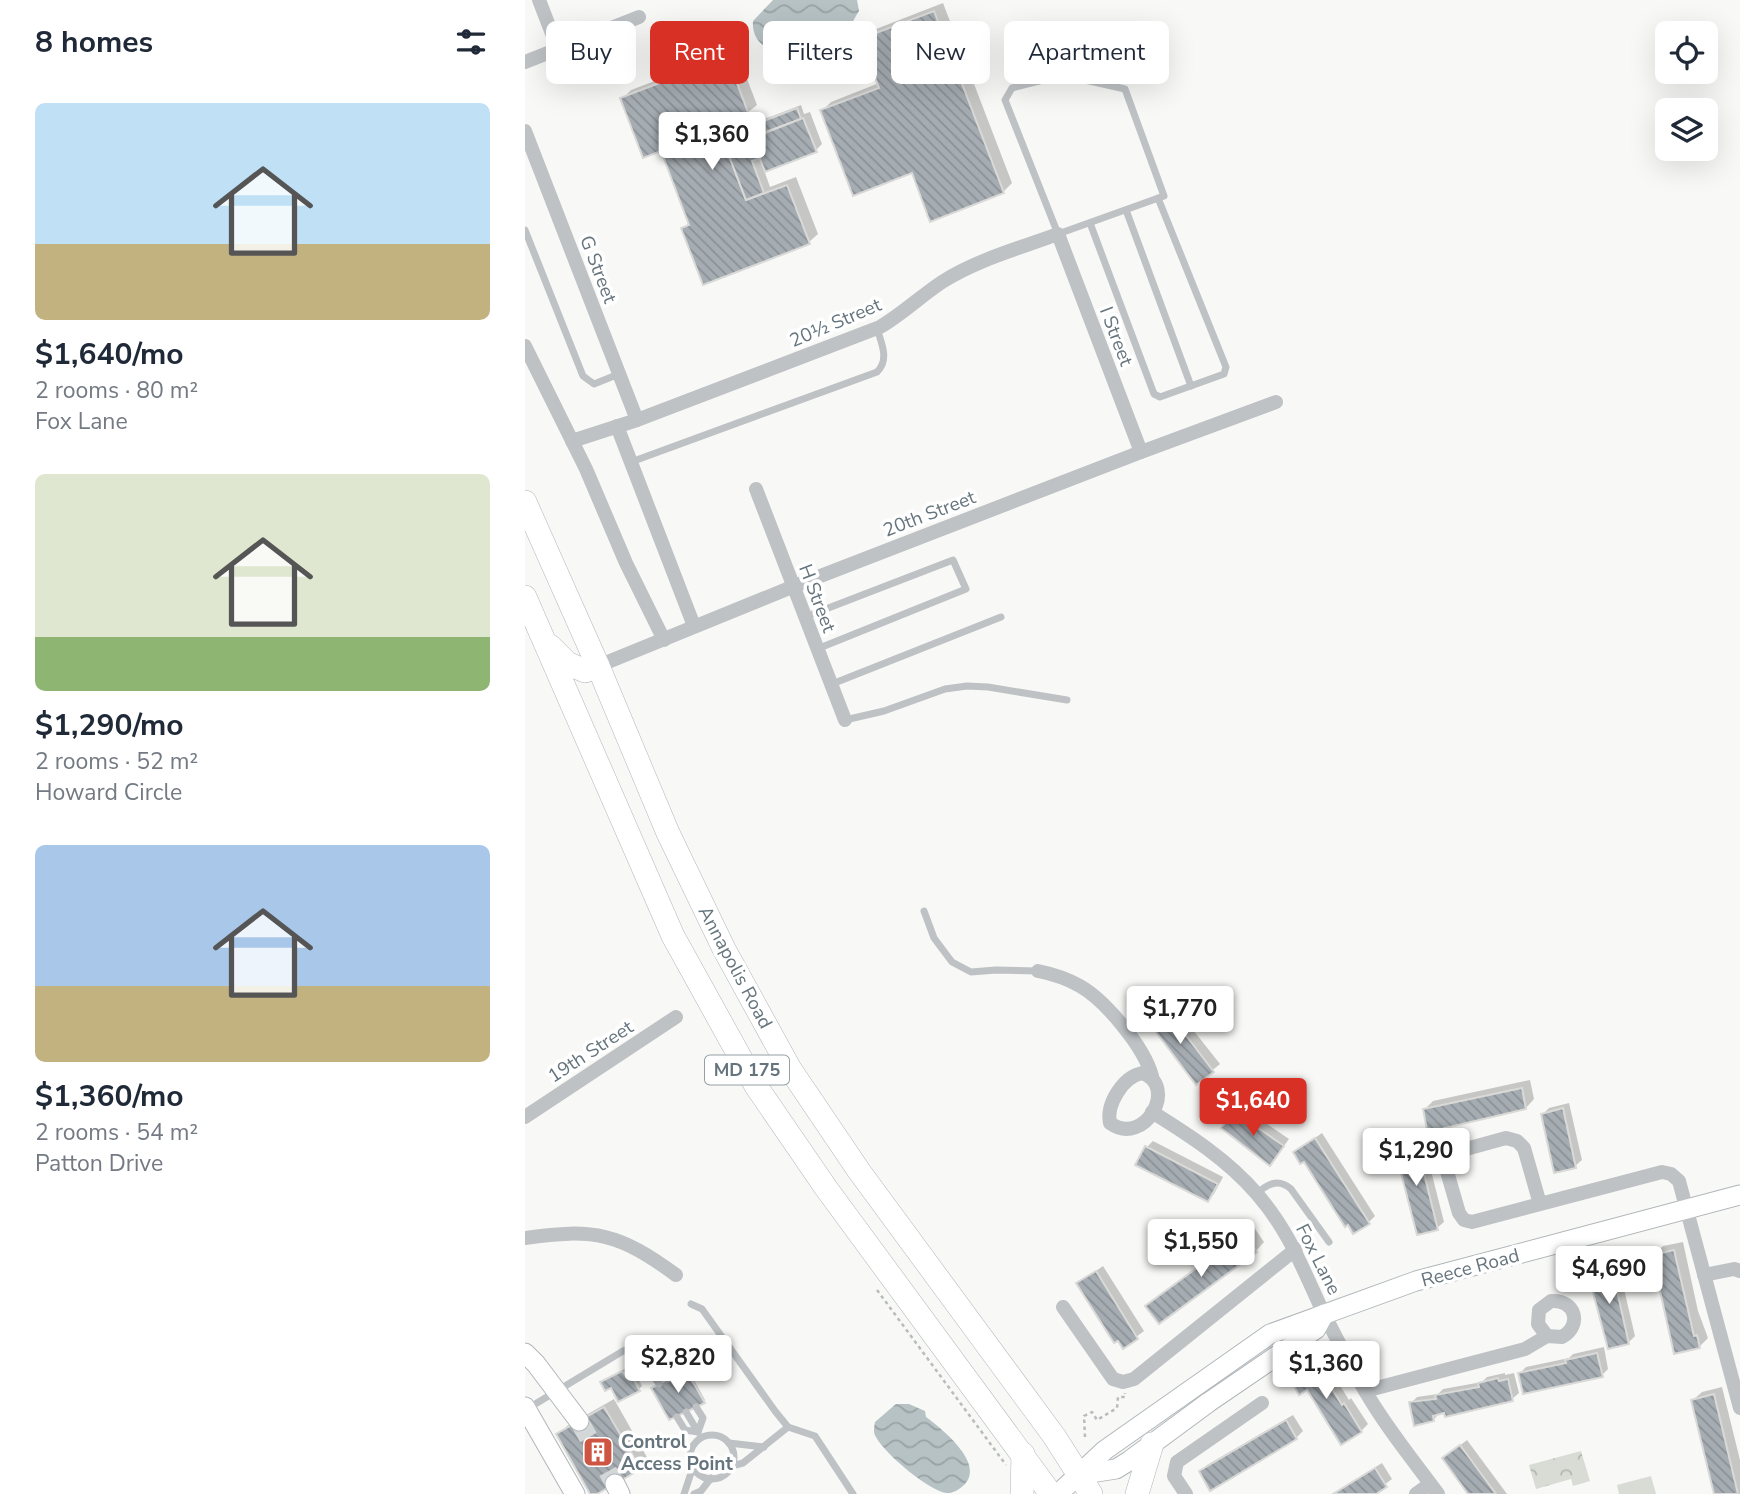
<!DOCTYPE html>
<meta charset="utf-8">
<style>
body{margin:0;font-family:"Nunito Sans",sans-serif;background:#f2f2f3;color:#1f2937;height:100vh;display:flex;flex-direction:column;font-size:26px;white-space:nowrap}
*{box-sizing:border-box;margin:0}
p{font-size:23px;color:#747a83}
.icon{flex:none;width:38px;height:38px;fill:none;stroke:currentColor;stroke-width:2;stroke-linecap:round;stroke-linejoin:round}
.map{position:relative;flex:1;overflow:hidden}
.panel{display:flex;flex-direction:column;background:#fff;width:525px}
.panel>*{flex:none}
.banner{position:absolute;left:21px;top:21px;width:665px;height:63px;display:flex;gap:14px}
.buttons{position:absolute;left:1130px;top:21px;display:grid;gap:14px}
.buttons a{display:grid;place-items:center;width:63px;height:63px;border-radius:10px;background:#fff;box-shadow:0 7px 28px #0002;font-size:35px}
.price{position:absolute;translate:-50% -60px;padding:0 16px;border-radius:7px;background:#fff;color:#222;font-size:23px;line-height:46px;filter:drop-shadow(0 2px 4px #0008)}
.price::after{content:'';position:absolute;left:50%;top:42px;width:21px;height:16px;margin-left:-10px;background:inherit;clip-path:polygon(0 0,100% 0,50% 100%)}
.price.selected{background:#d93025;color:#fff}
ul{padding:0;list-style:none}
li{display:grid;align-content:center;gap:14px;height:371px;padding:0 35px}
li span{display:grid;place-items:center;height:217px;border-radius:10px;color:#555}
li>.icon{margin-inline-start:auto}
span .icon{width:126px;height:126px;fill:#fffc;stroke-width:1}
li b{font-size:30px}
h2{display:flex;justify-content:space-between;align-items:center;height:84px;padding:0 35px;font-size:30px}
.tag{padding:0 24px;border-radius:10px;background:#fff;box-shadow:0 7px 28px #0002;font-size:24px;line-height:63px}
.tag.selected{background:#d93025;color:#fff}
main{display:flex;flex:1;min-height:0}
.map>svg:first-child{display:block}
.park{fill:url(#park-crowns)}
.pitch{fill:#d8dcd5}
.water{fill:url(#water-waves)}
.shadow{fill:#0003}
.building{fill:url(#building-back-hatch);stroke:#d9d9d8;stroke-width:2}
.lines{fill:none;stroke-linecap:round;stroke-linejoin:round}
.secondary-tunnel{stroke:#d4d7d8;stroke-width:19;stroke-dasharray:19 10;stroke-linecap:butt}
.secondary-casing{stroke:#b0b6ba;stroke-width:21}
.primary-casing{stroke:#b2b7b9;stroke-width:24}
.path{stroke:#b8bcbe;stroke-width:2.5;stroke-dasharray:3.5 3.5;stroke-linecap:butt}
.lane{stroke:#bec2c5;stroke-width:7}
.street{stroke:#bec2c5;stroke-width:14}
.secondary{stroke:#fff;stroke-width:19}
.primary{stroke:#fff;stroke-width:23}
.labels{text-anchor:middle;stroke-width:7;stroke-linejoin:round;paint-order:stroke}
.shield{fill:#fff;stroke:#949ea4;stroke-width:2}
.shield-label{font-size:18px;font-weight:bold;fill:#66757d}
.street-label{font-size:19px;fill:#66757d;stroke:#fff}
.poi-label{font-size:19px;font-weight:bold;fill:#66757d;stroke:#fff;text-anchor:start}
</style>
<main>
<section class="panel">
<h2>8 homes<svg class="icon" aria-label="filters" viewBox="0 0 24 24"><path d="M4 7h16M4 17h16"/><circle cx="9" cy="7" r="2"/><circle cx="15" cy="17" r="2"/></svg></h2>
<ul>
<li><span style="background:linear-gradient(#bfe0f5 65%,#c2b280 0)"><svg class="icon" aria-label="home" viewBox="0 0 24 24"><path d="M3 11l9-7 9 7M6 9v11h12V9"/></svg></span><div><b>$1,640/mo</b><p>2 rooms · 80 m²</p><p>Fox Lane</p></div></li>
<li><span style="background:linear-gradient(#dfe7d0 75%,#8fb573 0)"><svg class="icon" aria-label="home" viewBox="0 0 24 24"><path d="M3 11l9-7 9 7M6 9v11h12V9"/></svg></span><div><b>$1,290/mo</b><p>2 rooms · 52 m²</p><p>Howard Circle</p></div></li>
<li><span style="background:linear-gradient(#a9c7e8 65%,#c2b280 0)"><svg class="icon" aria-label="home" viewBox="0 0 24 24"><path d="M3 11l9-7 9 7M6 9v11h12V9"/></svg></span><div><b>$1,360/mo</b><p>2 rooms · 54 m²</p><p>Patton Drive</p></div></li>
</ul>
</section>
<div class="map">
<svg width="1215" height="1494" viewBox="0 0 1215 1494">
<defs>
<pattern id="park-crowns" width="20" height="18" patternUnits="userSpaceOnUse" patternTransform="scale(1.75)"><rect width="20" height="18" fill="#d8dcd5"/><path d="M2 6a3 3 0 1 1 6 0M12 15a3 3 0 1 1 6 0" fill="none" stroke="#b3b7b2"/></pattern>
<pattern id="water-waves" width="16" height="10" patternUnits="userSpaceOnUse" patternTransform="scale(1.75)"><rect width="16" height="10" fill="#b7c2c5"/><path d="M0 5q4-4 8 0t8 0" fill="none" stroke="#99a2a5"/></pattern>
<pattern id="building-back-hatch" width="6" height="6" patternUnits="userSpaceOnUse" patternTransform="scale(1.75)"><rect width="6" height="6" fill="#a6adb2"/><path d="M-1 5l2 2M0 0l6 6M5-1l2 2" fill="none" stroke="#8b9196"/></pattern>
</defs>
<rect width="100%" height="100%" fill="#f8f8f6"/>
<polygon class="park" points="1056,1451 1065,1481 1048,1486 1046,1479 1011,1489 1004,1465"/>
<polygon class="pitch" points="1126,1476 1131,1494 1094,1494 1092,1485"/>
<g class="water">
<path d="M 248,0 L 332,0 L 334,11 C 328,20 321,37 312,42 C 287,58 225,62 228,21 Z"/>
<path d="M 371,1404 L 384,1404 L 400,1411 L 401,1417 C 416,1428 460,1463 440,1484 C 435,1489 429,1493 422,1493 C 405,1492 359,1453 351,1437 C 348,1433 349,1428 350,1422 Z"/>
</g>
<g class="shadow">
<polygon points="418,3 487,183 478,192 388,171 297,111 306,102 354,83 337,40 346,31"/>
<polygon points="211,50 232,105 218,116 225,135 231,133 228,126 232,122 276,105 279,114 285,112 297,144 291,150 239,170 245,187 271,177 293,234 284,242 158,228 165,222 137,149 97,99 106,90"/>
<polygon points="646,1002 695,1064 672,1083 630,1014"/>
<polygon points="1005,1080 1009,1099 1001,1108 921,1126 916,1131 899,1110 908,1101"/>
<polygon points="1044,1103 1057,1160 1050,1166 1018,1114 1024,1108"/>
<polygon points="716,1106 764,1139 751,1157 710,1112"/>
<polygon points="797,1133 850,1216 843,1223 770,1152"/>
<polygon points="897,1135 919,1222 912,1228 871,1147 878,1140"/>
<polygon points="628,1141 698,1177 689,1194 683,1200 621,1148"/>
<polygon points="728,1226 739,1242 731,1251 623,1306"/>
<polygon points="1158,1242 1173,1311 1183,1338 1174,1347 1129,1255 1138,1246"/>
<polygon points="1092,1259 1110,1336 1104,1342 1064,1271 1070,1264"/>
<polygon points="578,1266 619,1331 599,1346 554,1283"/>
<polygon points="1079,1347 1083,1369 1077,1375 995,1373 1001,1367 1044,1358 1048,1354"/>
<polygon points="795,1353 824,1400 826,1398 843,1424 836,1431 783,1388 769,1371"/>
<polygon points="101,1368 105,1375 110,1372 117,1386 113,1390 77,1382"/>
<polygon points="163,1369 180,1400 179,1401 130,1386"/>
<polygon points="980,1373 980,1375 989,1373 994,1393 987,1399 915,1413 908,1420 886,1403 892,1397 913,1394 918,1389 957,1382 962,1377"/>
<polygon points="1197,1387 1215,1460 1215,1494 1190,1494 1168,1400 1177,1392"/>
<polygon points="89,1399 123,1459 114,1468 67,1494 33,1435 42,1426"/>
<polygon points="768,1415 778,1431 771,1438 676,1471 682,1465"/>
<polygon points="942,1440 982,1494 945,1494 919,1458"/>
<polygon points="857,1463 867,1479 847,1494 807,1494"/>
</g>
<g class="building">
<polygon points="409,11 479,193 405,222 387,173 328,196 295,110 354,88 335,39"/>
<polygon points="202,57 224,115 193,127 221,200 262,185 285,244 178,285 156,228 164,225 136,151 118,158 95,98"/>
<polygon points="272,108 276,119 230,136 226,126"/>
<polygon points="278,118 292,152 240,172 227,138"/>
<polygon points="211,120 219,140 227,138 235,158 227,161 239,193 221,200 193,127"/>
<polygon points="639,1007 689,1072 671,1085 622,1020"/>
<polygon points="997,1088 1001,1109 916,1129 917,1132 903,1136 898,1109"/>
<polygon points="1038,1108 1051,1168 1029,1173 1016,1114"/>
<polygon points="709,1111 759,1146 745,1166 696,1128"/>
<polygon points="790,1138 845,1224 828,1234 823,1225 820,1227 779,1162 775,1164 768,1152"/>
<polygon points="891,1141 913,1230 892,1235 869,1146"/>
<polygon points="620,1146 693,1184 683,1202 610,1165"/>
<polygon points="718,1234 732,1252 634,1324 620,1306"/>
<polygon points="1149,1250 1169,1336 1172,1335 1175,1348 1149,1354 1127,1255"/>
<polygon points="1086,1264 1104,1344 1083,1349 1062,1270"/>
<polygon points="571,1271 613,1339 598,1349 593,1341 589,1343 551,1283"/>
<polygon points="1072,1353 1078,1377 998,1394 993,1373 1041,1363 1040,1360"/>
<polygon points="788,1358 817,1405 819,1403 837,1432 816,1445 782,1390 774,1395 766,1381 771,1378 766,1371"/>
<polygon points="161,1370 180,1403 144,1420 126,1388"/>
<polygon points="97,1371 101,1377 106,1375 115,1391 93,1402 86,1388 80,1391 75,1382"/>
<polygon points="973,1378 974,1381 983,1379 988,1401 920,1417 919,1413 908,1416 909,1421 889,1426 884,1402 911,1399 910,1395 954,1387 953,1383"/>
<polygon points="1189,1394 1213,1494 1189,1494 1166,1400"/>
<polygon points="79,1407 116,1469 72,1494 65,1494 31,1434"/>
<polygon points="761,1420 772,1439 685,1491 674,1471"/>
<polygon points="935,1445 971,1494 943,1494 917,1458"/>
<polygon points="850,1468 862,1487 851,1494 808,1494"/>
</g>
<g class="lines">
<polyline class="secondary-tunnel" points="54,1421 90,1484"/>
<g class="secondary-casing">
<g id="secondary">
<polyline points="0,1353 11,1364 54,1421"/>
<polyline points="0,1407 50,1494"/>
<polyline points="553,1475 591,1469 604,1461 684,1402 791,1329 799,1314"/>
<polyline points="90,1484 95,1494"/>
<polyline points="533,1494 580,1450 745,1334 891,1281 1215,1195"/>
</g>
</g>
<g class="primary-casing">
<g id="primary">
<polyline points="0,502 73,666 143,833 199,949 265,1069 334,1171 529,1436 566,1494"/>
<polyline points="0,597 148,936 231,1086 301,1188 526,1494"/>
<polyline points="25,646 42,663 60,671 73,666"/>
<polyline points="497,1494 498,1454"/>
<polyline points="612,1494 627,1444"/>
</g>
</g>
<g class="path">
<polyline points="352,1290 481,1465"/>
<polyline points="560,1437 559,1416 567,1412 572,1420 592,1408 593,1397 600,1397 600,1393"/>
</g>
<g class="lane">
<polygon points="538,75 600,89 639,196 533,234 480,100 487,88"/>
<polyline points="601,210 666,386"/>
<polyline points="565,223 629,394 635,397 699,374 701,367 633,198"/>
<polyline points="0,230 58,376 69,384 94,374"/>
<path d="M 106,462 L 352,372 C 365,359 356,343 352,328"/>
<polyline points="280,617 428,560 441,589 292,649"/>
<polyline points="307,684 476,617"/>
<polyline points="320,720 359,711 420,689 442,686 463,687 542,700"/>
<polyline points="399,911 409,938 427,962 446,972 471,970 513,971"/>
<path d="M 732,1193 C 743,1184 753,1178 766,1189 L 804,1242"/>
<polyline points="166,1304 177,1309 250,1411 263,1427 290,1436 328,1494"/>
<polyline points="134,1384 128,1375 132,1362 147,1364 153,1374"/>
<path d="M 2,1409 L 98,1351 C 120,1345 132,1361 143,1379"/>
<polyline points="161,1412 173,1432"/>
<polyline points="152,1417 160,1430 173,1432 178,1418 171,1407"/>
<circle cx="187" cy="1457" r="22"/>
<polyline points="204,1443 239,1447"/>
<polyline points="207,1466 218,1463 263,1427"/>
<polyline points="159,1494 168,1467"/>
<polyline points="169,1494 176,1491 186,1478"/>
</g>
<g class="street">
<polyline points="14,0 33,49"/>
<polyline points="0,62 114,17"/>
<polyline points="0,131 112,420"/>
<polyline points="0,346 61,469 101,563 139,640"/>
<polyline points="92,426 169,626"/>
<path d="M 47,441 L 112,420 L 355,327 C 377,314 396,296 417,282 C 451,260 495,248 533,234 L 616,452"/>
<polyline points="231,489 320,720"/>
<polyline points="73,666 267,587 616,452 751,402"/>
<path d="M 513,971 C 528,974 541,978 555,986 C 581,1001 619,1047 627,1076"/>
<path d="M 617,1073 C 654,1085 620,1148 585,1123 C 581,1104 598,1077 617,1073 Z"/>
<path d="M 627,1112 C 664,1135 703,1160 732,1194 C 765,1232 778,1270 799,1314 C 812,1339 825,1365 839,1389 C 860,1426 888,1460 913,1494"/>
<polyline points="0,1117 151,1017"/>
<polyline points="1015,1204 999,1148 992,1141 981,1138 930,1152 924,1160 921,1168 934,1213 939,1220 947,1222 1137,1172 1146,1174 1154,1181 1215,1408"/>
<path d="M 0,1238 C 69,1228 94,1233 151,1275"/>
<polyline points="1179,1275 1209,1269 1215,1271"/>
<polyline points="538,1307 588,1379 598,1382 609,1379 771,1249"/>
<path d="M 840,1391 L 1000,1349 L 1022,1336 L 1037,1337 C 1058,1325 1050,1299 1026,1301 L 1014,1310 L 1013,1324 L 1022,1336"/>
<polyline points="661,1494 649,1476 652,1462 737,1403"/>
<polyline points="891,1494 905,1484"/>
</g>
<use href="#secondary" class="secondary"/>
<use href="#primary" class="primary"/>
</g>
<defs>
<g id="building-square" transform="scale(1.575)"><rect x="-9" y="-9" width="18" height="18" rx="4" fill="#cd5541" stroke="#fff"/><path d="M-4-6H4V6H1V3H-1V6H-4ZM-2.5-4.3h1.7v1.8h-1.7ZM.8-4.3h1.7v1.8H.8ZM-2.5-1h1.7V.8h-1.7ZM.8-1h1.7V.8H.8Z" fill="#fff"/></g>
</defs>
<g fill-rule="evenodd">
<use href="#building-square" x="73" y="1452"/>
</g>
<g class="labels">
<rect class="shield" x="180" y="1055.5" width="84" height="29" rx="5"/>
<g class="shield-label">
<text x="222" y="1076">MD 175</text>
</g>
<g class="street-label">
<text transform="translate(74 269) rotate(69)" y="7">G Street</text>
<text transform="translate(310 322) rotate(-23)" y="7">20½ Street</text>
<text transform="translate(592 336) rotate(69)" y="7">I Street</text>
<text transform="translate(404 513) rotate(-21)" y="7">20th Street</text>
<text transform="translate(293 598) rotate(69)" y="7">H Street</text>
<text transform="translate(211 967) rotate(62)" y="7">Annapolis Road</text>
<text transform="translate(65 1051) rotate(-33)" y="7">19th Street</text>
<text transform="translate(794 1259) rotate(63)" y="7">Fox Lane</text>
<text transform="translate(945 1267) rotate(-15)" y="7">Reece Road</text>
</g>
<g class="poi-label">
<text x="96" y="1448">Control<tspan x="96" dy="22">Access Point</tspan></text>
</g>
</g>
</svg>
<div class="buttons">
<a><svg class="icon" aria-label="locate" viewBox="0 0 24 24"><circle cx="12" cy="12" r="6"/><path d="M12 2v4M12 18v4M2 12h4M18 12h4"/></svg></a>
<a><svg class="icon" aria-label="layers" viewBox="0 0 24 24"><path d="M12 4l9 5-9 5-9-5zM3 14l9 5 9-5"/></svg></a>
</div>
<b class="price" style="left:187px;top:172px">$1,360</b>
<b class="price" style="left:655px;top:1046px">$1,770</b>
<b class="price selected" style="left:728px;top:1138px">$1,640</b>
<b class="price" style="left:891px;top:1188px">$1,290</b>
<b class="price" style="left:676px;top:1279px">$1,550</b>
<b class="price" style="left:1084px;top:1306px">$4,690</b>
<b class="price" style="left:153px;top:1395px">$2,820</b>
<b class="price" style="left:801px;top:1401px">$1,360</b>
<div class="banner">
<a class="tag">Buy</a>
<a class="tag selected">Rent</a>
<a class="tag">Filters</a>
<a class="tag">New</a>
<a class="tag">Apartment</a>
</div>
</div>
</main>
